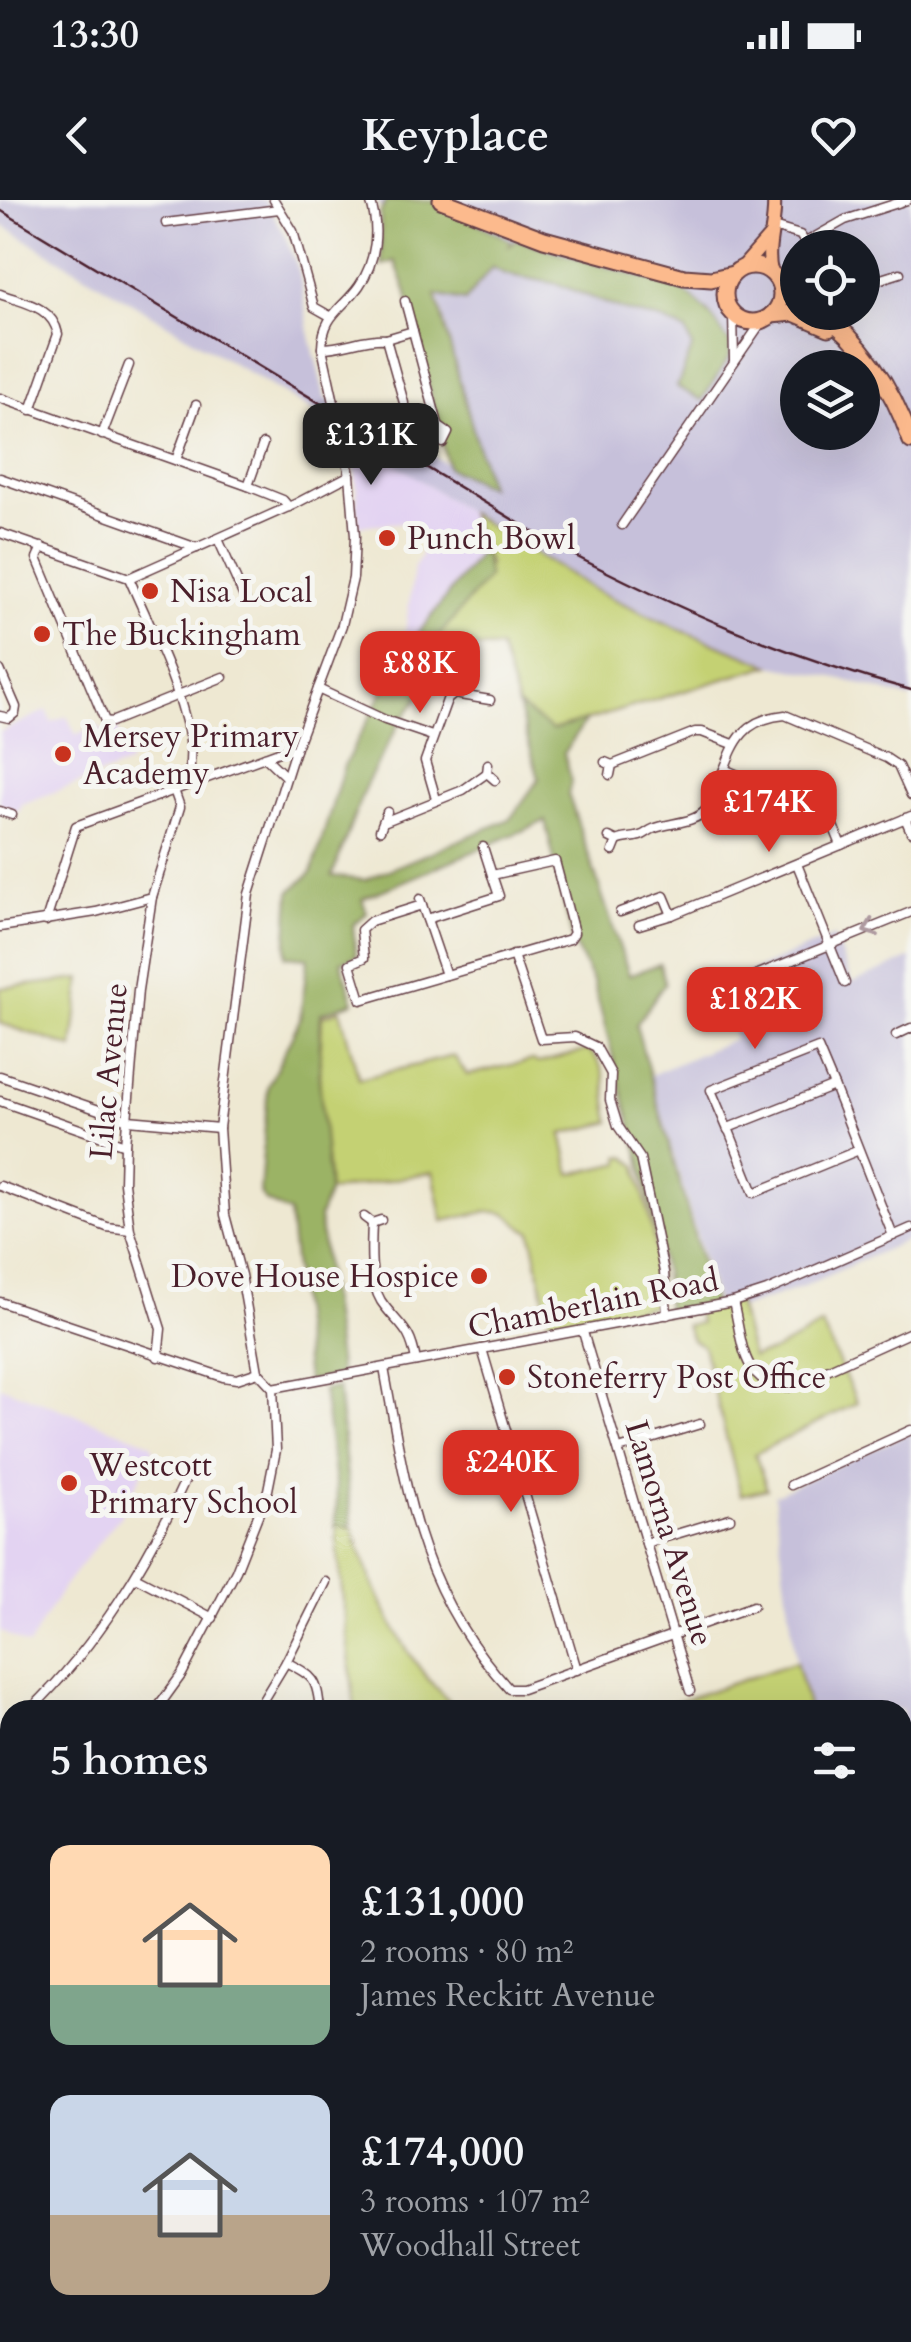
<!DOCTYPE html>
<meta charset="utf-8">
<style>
body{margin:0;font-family:Cardo,serif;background:#242831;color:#f1f3f6;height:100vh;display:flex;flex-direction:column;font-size:38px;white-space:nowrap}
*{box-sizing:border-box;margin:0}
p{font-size:32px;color:#9ea1a6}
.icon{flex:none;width:55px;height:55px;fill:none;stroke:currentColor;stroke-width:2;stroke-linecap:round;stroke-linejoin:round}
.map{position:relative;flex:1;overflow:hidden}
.drawer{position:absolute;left:0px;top:1500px;width:912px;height:642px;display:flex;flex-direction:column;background:#171b24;border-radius:30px 30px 0 0;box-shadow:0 10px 40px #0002}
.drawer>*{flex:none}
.tools{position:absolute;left:780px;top:30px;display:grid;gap:20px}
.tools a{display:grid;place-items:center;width:100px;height:100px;border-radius:50%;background:#171b24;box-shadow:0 10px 40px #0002;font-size:50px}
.price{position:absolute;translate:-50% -85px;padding:0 22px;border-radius:20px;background:#d93025;color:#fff;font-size:32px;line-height:65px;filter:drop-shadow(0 2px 5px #0008)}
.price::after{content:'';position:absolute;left:50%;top:60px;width:30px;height:22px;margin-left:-15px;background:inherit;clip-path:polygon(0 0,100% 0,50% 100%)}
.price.current{background:#222;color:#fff}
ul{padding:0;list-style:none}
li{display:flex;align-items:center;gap:30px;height:250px;padding:0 50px}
li span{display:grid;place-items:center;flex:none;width:280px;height:200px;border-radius:20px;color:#555}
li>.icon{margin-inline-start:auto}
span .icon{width:120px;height:120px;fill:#fffc;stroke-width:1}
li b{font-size:42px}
h2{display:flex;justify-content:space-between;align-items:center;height:120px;padding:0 50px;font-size:42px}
.status{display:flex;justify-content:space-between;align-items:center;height:70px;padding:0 50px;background:#171b24;direction:ltr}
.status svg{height:28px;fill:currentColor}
header{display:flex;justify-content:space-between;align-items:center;height:130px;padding:0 50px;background:#171b24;font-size:45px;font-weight:600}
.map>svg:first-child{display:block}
.built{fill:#e3d3f2}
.industrial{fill:#c6c0da;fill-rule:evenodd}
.green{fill:#c4d173;stroke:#87784f;stroke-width:2.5}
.forest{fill:#9bb365;stroke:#726948;stroke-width:2.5}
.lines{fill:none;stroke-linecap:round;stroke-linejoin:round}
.street-casing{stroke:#633d44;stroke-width:11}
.primary-casing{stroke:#633d44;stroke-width:16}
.highway-casing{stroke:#633d44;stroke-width:19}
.street{stroke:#fff;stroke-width:8}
.primary{stroke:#fcba8d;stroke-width:12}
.highway{stroke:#fcba8d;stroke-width:15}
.rail{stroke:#4a1f2b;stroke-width:2.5}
.oneway{stroke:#ae9aa0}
.poi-dot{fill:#c8321e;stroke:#f6f6f2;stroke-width:4}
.labels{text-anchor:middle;stroke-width:10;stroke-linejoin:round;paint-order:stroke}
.poi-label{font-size:32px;fill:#4a1f2b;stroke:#f6f6f2;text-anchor:start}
.street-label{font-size:32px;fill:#4a1f2b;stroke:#f6f6f2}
</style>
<div class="status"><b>13:30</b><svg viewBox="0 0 49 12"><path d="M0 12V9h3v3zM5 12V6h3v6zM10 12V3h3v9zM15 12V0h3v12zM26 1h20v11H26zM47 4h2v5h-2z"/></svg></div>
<header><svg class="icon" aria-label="back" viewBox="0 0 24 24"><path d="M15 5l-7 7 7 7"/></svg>Keyplace<svg class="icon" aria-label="heart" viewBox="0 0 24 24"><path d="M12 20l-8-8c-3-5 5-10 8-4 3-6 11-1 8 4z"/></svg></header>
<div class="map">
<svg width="911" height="2142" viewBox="0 0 911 2142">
<rect width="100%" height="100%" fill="#f6f6f2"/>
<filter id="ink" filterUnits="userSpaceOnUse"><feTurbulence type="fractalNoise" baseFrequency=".01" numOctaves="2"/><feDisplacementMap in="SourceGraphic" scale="20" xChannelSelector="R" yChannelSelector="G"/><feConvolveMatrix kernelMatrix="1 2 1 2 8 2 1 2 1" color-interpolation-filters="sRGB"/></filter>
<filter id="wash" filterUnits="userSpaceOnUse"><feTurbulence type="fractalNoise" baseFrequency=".0048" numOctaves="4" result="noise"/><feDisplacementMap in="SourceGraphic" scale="40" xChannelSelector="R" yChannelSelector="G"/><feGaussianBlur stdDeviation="2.25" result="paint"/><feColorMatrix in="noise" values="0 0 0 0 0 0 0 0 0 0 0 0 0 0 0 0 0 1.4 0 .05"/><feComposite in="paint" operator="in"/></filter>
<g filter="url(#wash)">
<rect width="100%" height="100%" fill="#eee8d2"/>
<g class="built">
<polygon points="353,235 469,313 489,364 427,447 402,455 414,367 421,356 422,344 405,322 359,326"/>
<polygon points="47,510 52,522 67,516 76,535 99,526 102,532 117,527 130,564 22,604 19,612 0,605 0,532"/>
<polygon points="0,1186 150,1243 154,1249 120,1316 64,1386 28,1446 0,1431"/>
</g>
<g class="industrial">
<path d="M 0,0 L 265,0 L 284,34 L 299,71 L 309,132 L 325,198 L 488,286 L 438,95 L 415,89 L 378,0 L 911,0 L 911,499 L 838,478 L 770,465 L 683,431 L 598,392 L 469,313 L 353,235 L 0,24 ZM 798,48 L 862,48 L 862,112 L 798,112 ZM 798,168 L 862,168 L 862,232 L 798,232 Z"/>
<polygon points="834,736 852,783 911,758 911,1038 800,1088 720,1115 651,875 734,839 727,781"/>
<polygon points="911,1232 911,1594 903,1595 902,1510 809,1510 796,1462 774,1295"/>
<polygon points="642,2133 723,2142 424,2142 423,2133"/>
</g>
<g class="green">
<polygon points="469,313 598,392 683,431 770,465 552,531 518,506 500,448 427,447 489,364"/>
<polygon points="81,779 73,848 0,823 0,788"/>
<path d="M 340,810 L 359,879 L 454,856 L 467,875 L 533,860 L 538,863 L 588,850 C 613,870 602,896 611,922 L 562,934 L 571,974 L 621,963 L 620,957 L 625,956 L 637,966 C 643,995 669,1083 654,1106 L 550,1126 L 531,1031 C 518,1029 516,1017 503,1013 C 486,1009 460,1018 443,1021 L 433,972 L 320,993 L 319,889 L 322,816 Z"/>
<polygon points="737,1101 752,1157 774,1151 822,1125 857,1203 755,1254 767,1289 741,1295 703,1146 692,1140 686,1125 700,1123 695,1109"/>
<path d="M 335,1326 L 352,1327 C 373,1392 405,1466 459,1510 L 355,1510 Z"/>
<polygon points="796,1462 809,1510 652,1510"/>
<polygon points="903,1747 911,1780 911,1907 903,1886"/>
<polygon points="10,1752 10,2005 0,2007 0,1757"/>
</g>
<g class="forest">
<path d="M 387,0 L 432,0 L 512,41 L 508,47 L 516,39 L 682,90 C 695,99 705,108 715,121 C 721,129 723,136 730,143 L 730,156 L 702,200 L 677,187 L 692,148 L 686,131 L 664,121 L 623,110 L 558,84 L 505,74 L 492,67 L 465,101 L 436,95 L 489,287 L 448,268 L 406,90 L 395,61 L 382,65 L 380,13 Z"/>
<polygon points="483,348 488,377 433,443 454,448 399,524 365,587 332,676 365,680 510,619 539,579 518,506 552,530 586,520 564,553 571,582 568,594 629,775 660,764 665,783 636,825 714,1106 667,1115 664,1072 640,958 593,782 573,742 545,621 362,699 367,713 353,725 356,756 341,762 354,802 321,813 319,877 329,991 319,1017 340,1176 307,1181 289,1013 265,1001 260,993 268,886 300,819 308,758 286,756 290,692 312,672 344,566 402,455"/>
<polygon points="338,1188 352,1327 335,1326 337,1299 323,1190"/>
</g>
</g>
<g filter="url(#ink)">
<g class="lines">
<g class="street-casing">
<g id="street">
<polyline points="274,0 293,31 314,107 330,116"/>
<polyline points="166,23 279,9"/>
<polyline points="773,27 800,35 809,48"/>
<polyline points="806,42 845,20 907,0"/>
<polyline points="862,85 900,73"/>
<path d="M 0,94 C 24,103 52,106 58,134 L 31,210"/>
<polyline points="733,113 734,160"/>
<path d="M 413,131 C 423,168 433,206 443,243 L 448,233 L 438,226"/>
<polyline points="386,139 413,131 405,101"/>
<path d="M 322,148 C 344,148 365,137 386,139 L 404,203"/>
<polyline points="0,198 248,286 283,300 289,307"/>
<polyline points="102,235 129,165"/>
<polyline points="176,260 196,205"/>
<polyline points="0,278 197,348"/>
<polyline points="248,286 263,244"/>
<polyline points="622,325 763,120"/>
<path d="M 0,333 L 129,378 C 151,429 178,481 189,535 C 193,552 187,567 192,583"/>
<polyline points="218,339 245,399"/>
<polyline points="42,347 37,358 105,521 111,522 223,477"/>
<polyline points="129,378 295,304 350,275"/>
<polyline points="0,470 16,507 15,513 9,518 0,516"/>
<polyline points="318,489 385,520 432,536"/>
<polyline points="265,557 286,577"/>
<polyline points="605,562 612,565 610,575"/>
<polyline points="488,564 487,573 495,580"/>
<polyline points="612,565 695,532 702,532 733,544"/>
<polyline points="724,569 822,611 832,623 841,645"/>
<polyline points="436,599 425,561 447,500 454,494 490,500"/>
<polyline points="0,611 12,615"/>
<polyline points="905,618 911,632"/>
<polyline points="386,621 463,590 487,573"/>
<polyline points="380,630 387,612"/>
<polyline points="609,637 617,641 613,651"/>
<path d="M 617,641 C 625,637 631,639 640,636 C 645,635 648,631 653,629 C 670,622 692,624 705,611 C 710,606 713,596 716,590 C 733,550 735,520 785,515 L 886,558 L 898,566 L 911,595"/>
<polyline points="483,647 492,675"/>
<polyline points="797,664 845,783"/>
<polyline points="420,699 446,775"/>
<polyline points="422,705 371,721 361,730 364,758 350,764 361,800 570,739 574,733 555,661 492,675 499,696 427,719"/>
<polyline points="620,712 664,696 672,715"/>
<polyline points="46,721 76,626 284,550 295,550"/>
<polyline points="639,725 672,715 911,616"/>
<polyline points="0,727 96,712 152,697"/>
<polyline points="513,755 541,839 575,837 596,847 611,874 610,900 618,926 640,958 664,1072 667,1115"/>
<polyline points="724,788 911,712"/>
<polyline points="896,835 911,828"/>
<polyline points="0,876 128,920 219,928"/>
<polyline points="0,901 125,945"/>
<polyline points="728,930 711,890 818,848 834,886"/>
<polyline points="859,950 754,993 728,928 834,886 893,1036"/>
<polyline points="0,986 107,1027 130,1030"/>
<polyline points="364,1017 372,1023 381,1020"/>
<path d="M 372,1023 C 371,1046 369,1081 381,1101 C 399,1127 410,1126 416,1161"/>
<polyline points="0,1102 223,1177 237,1179 258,1172"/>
<path d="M 733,1102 C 743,1141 740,1182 787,1188 L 911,1132"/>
<polyline points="583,1132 690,1491"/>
<polyline points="482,1149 577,1470"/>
<polyline points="158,1157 161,1129 130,1030 124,983 125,945 138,790 152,697 180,607 174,590"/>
<path d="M 384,1168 C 407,1293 418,1391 509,1489 L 522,1489 L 753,1406"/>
<polyline points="273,1188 733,1102 767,1091 911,1028"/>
<polyline points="619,1249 700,1224"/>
<polyline points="791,1285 911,1230"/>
<polyline points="646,1343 730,1318"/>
<polyline points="137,1378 213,1418"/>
<path d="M 286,1462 C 314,1477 317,1478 320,1510"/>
<path d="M 30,1510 C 99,1443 147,1363 187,1276"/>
<path d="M 156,1510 L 182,1474 L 236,1371 L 268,1290 L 276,1250 L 273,1188 L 258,1172 L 241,1075 L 225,1015 L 219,928 L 249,694 L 295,550 L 342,425 L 353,378 L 355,336 L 350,275 L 322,148 C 323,114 342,110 359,86 C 376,62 380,28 370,0"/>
<polyline points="257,1510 286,1462 326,1382"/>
<polyline points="0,1534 10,1526"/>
<polyline points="0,1652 10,1647"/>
<polyline points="0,1662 10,1666"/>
<polyline points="903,2033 911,2035"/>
<polyline points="0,2053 10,2054"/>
<polyline points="0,2111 10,2116"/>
<polyline points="376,2132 377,2142"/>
<polyline points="186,2140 285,2142"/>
<polyline points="88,2142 88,2132"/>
</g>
</g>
<g class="primary-casing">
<g id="primary">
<polyline points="742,68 770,36"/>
<path d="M 771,72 C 765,47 776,25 774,0"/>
</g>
</g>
<g class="highway-casing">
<g id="highway">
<polyline points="441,0 544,39 684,77 711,79 733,74"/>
<circle cx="753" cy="94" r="28"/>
<path d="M 820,112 C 865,143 893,190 911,241"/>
<polyline points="771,115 794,113 829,128"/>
</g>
</g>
<use href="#street" class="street"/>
<use href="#primary" class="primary"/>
<use href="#highway" class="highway"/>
<path class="rail" d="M 0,10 L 560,348 C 677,409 784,456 911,490"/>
</g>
<defs><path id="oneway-chevron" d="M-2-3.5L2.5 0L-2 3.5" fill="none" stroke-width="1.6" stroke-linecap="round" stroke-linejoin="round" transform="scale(2.5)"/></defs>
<use class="oneway" href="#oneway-chevron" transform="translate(870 729) rotate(158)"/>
</g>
<g class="poi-dot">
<circle cx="387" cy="338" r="10"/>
<circle cx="150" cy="391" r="10"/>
<circle cx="42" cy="434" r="10"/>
<circle cx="63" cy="554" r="10"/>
<circle cx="479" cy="1076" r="10"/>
<circle cx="507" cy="1177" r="10"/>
<circle cx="69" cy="1283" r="10"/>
</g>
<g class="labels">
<g class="poi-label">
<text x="407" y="349">Punch Bowl</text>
<text x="170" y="402">Nisa Local</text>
<text x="62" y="445">The Buckingham</text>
<text x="83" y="547">Mersey Primary<tspan x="83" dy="37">Academy</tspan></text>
<text x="459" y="1087" text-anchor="end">Dove House Hospice</text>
<text x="527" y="1188">Stoneferry Post Office</text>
<text x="89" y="1276">Westcott<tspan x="89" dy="37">Primary School</tspan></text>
</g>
<g class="street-label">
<text transform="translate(108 871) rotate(-85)" y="11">Lilac Avenue</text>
<text transform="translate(593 1103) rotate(-11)" y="11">Chamberlain Road</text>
<text transform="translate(670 1333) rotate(73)" y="11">Lamorna Avenue</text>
</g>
</g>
</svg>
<div class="tools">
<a><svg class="icon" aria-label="locate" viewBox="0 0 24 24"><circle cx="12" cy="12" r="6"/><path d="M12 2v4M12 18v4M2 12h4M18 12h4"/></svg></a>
<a><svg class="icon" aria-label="layers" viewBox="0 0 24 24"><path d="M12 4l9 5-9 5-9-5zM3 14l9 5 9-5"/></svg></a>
</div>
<b class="price current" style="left:371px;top:288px">£131K</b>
<b class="price" style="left:420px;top:516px">£88K</b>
<b class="price" style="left:769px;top:655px">£174K</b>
<b class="price" style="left:755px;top:852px">£182K</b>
<b class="price" style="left:511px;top:1315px">£240K</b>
<section class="drawer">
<h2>5 homes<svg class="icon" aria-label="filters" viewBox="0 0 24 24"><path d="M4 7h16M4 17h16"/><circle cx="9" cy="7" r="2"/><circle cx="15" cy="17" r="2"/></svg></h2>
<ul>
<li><span style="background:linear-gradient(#ffd9b3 70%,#7fa58c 0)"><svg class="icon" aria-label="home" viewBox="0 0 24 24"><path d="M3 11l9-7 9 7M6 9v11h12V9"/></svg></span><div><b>£131,000</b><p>2 rooms · 80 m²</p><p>James Reckitt Avenue</p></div></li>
<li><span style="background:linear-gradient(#c9d6e8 60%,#b9a48a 0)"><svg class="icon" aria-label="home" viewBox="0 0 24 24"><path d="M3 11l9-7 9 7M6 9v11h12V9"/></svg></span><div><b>£174,000</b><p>3 rooms · 107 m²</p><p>Woodhall Street</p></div></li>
</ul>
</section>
</div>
